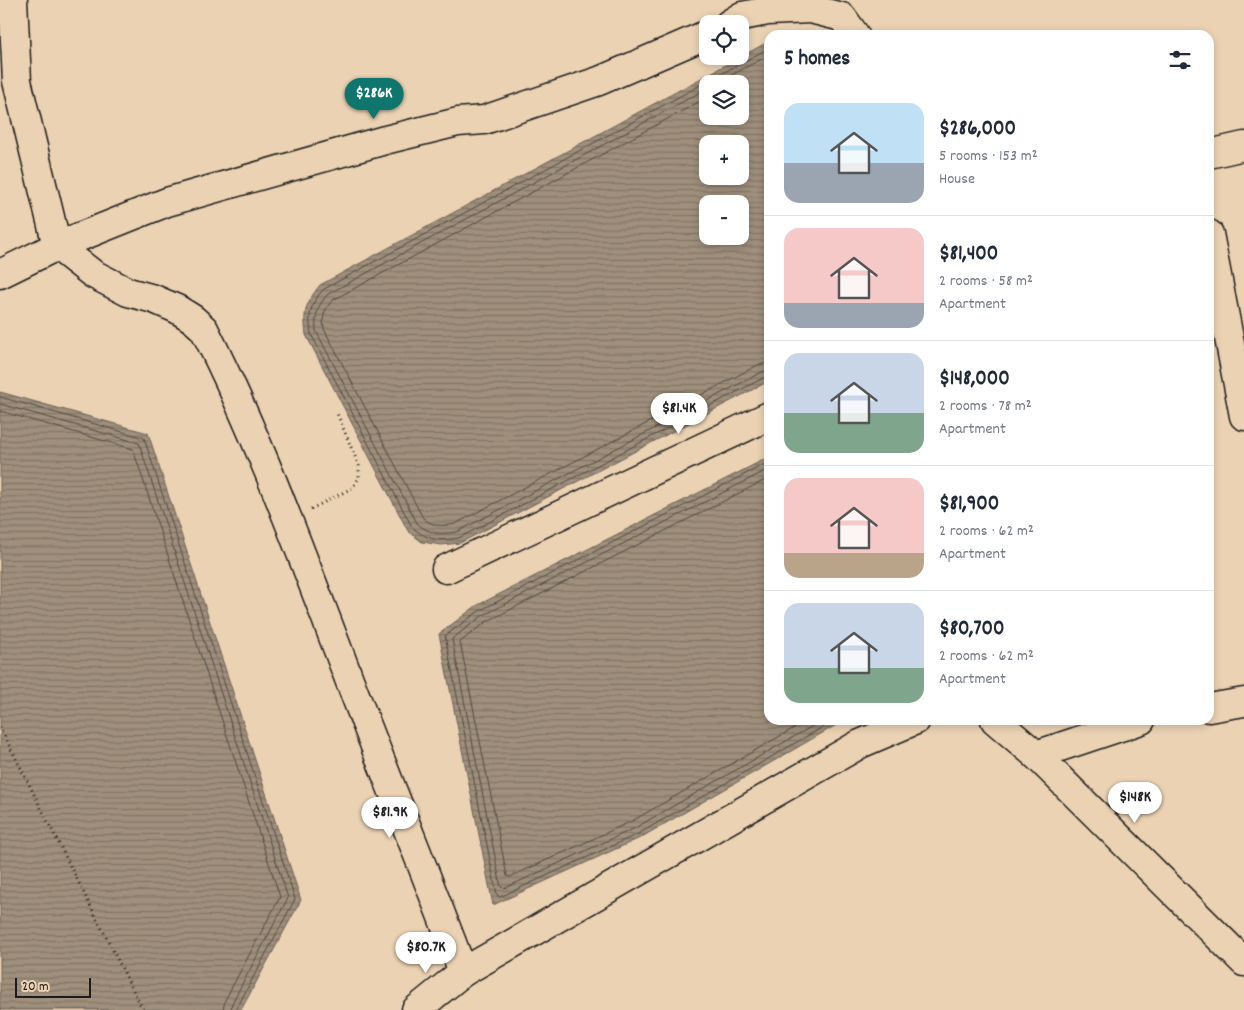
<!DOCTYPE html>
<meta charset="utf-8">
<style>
body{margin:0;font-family:Dekko,sans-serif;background:#f2f2f3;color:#1f2937;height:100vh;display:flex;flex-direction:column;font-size:19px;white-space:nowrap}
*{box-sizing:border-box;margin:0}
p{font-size:16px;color:#747a83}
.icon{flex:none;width:28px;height:28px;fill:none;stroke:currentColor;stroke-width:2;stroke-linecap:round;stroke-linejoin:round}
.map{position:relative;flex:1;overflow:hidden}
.details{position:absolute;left:764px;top:30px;width:450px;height:695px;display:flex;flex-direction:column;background:#fff;border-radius:15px;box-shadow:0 2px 8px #0003}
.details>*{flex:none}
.fabs{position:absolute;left:699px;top:15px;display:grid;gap:10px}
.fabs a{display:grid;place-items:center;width:50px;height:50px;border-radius:10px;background:#fff;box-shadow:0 2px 8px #0003;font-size:25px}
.scale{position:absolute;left:15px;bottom:12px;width:76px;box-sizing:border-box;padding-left:5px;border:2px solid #1c1c1c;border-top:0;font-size:14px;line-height:18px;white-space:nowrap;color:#1c1c1c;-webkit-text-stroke:4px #ebd2b3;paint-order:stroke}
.price{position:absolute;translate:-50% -42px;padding:0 11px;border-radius:18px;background:#fff;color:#222;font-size:16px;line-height:32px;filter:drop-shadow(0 1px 2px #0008)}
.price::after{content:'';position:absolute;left:50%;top:30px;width:15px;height:11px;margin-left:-8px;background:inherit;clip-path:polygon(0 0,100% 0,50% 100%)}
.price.selected{background:#0f766e;color:#fff}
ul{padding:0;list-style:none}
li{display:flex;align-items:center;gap:15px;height:125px;padding:0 20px}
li+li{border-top:1px solid #e0e1e3}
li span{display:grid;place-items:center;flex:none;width:140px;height:100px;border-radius:15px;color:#555}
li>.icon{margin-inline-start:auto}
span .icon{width:60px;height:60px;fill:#fffc;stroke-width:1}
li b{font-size:21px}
h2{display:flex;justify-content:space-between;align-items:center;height:60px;padding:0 20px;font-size:21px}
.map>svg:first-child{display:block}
.water{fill:url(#water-rules);stroke:#6b6156;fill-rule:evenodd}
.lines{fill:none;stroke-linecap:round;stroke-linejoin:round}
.shore{stroke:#504a42;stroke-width:1}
.street-casing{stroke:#1c1c1c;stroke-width:31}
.path{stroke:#1c1c1c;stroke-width:3;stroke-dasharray:1 4;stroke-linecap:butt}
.street{stroke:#ebd2b3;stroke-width:28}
</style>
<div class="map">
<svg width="1244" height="1010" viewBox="0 0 1244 1010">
<defs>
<pattern id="water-rules" width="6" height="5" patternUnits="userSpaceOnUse" patternTransform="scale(1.25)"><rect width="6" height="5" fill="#9f8f7c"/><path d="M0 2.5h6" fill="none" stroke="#817465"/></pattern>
</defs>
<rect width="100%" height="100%" fill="#ebd2b3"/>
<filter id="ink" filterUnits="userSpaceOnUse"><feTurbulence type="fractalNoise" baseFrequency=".02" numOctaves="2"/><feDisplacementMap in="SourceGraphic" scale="10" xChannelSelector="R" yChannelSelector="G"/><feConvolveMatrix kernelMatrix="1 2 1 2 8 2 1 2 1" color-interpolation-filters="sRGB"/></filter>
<g filter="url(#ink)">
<g class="water">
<path d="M 766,43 L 769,43 L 769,381 L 460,543 L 441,545 L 422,542 L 408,531 L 306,335 C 303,312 305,304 320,285 ZM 708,84 L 740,84 L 740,116 L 708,116 ZM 708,144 L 740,144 L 740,176 L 708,176 ZM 708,204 L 740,204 L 740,236 L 708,236 Z"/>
<polygon points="0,392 148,433 301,900 241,1010 0,1010"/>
<polygon points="769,457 769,720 845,720 640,838 493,905 439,634 476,606"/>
</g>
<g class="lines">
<g class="shore">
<path d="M 769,48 L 324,289 C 310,304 308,314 311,334 L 412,527 C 428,541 439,541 459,538 L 765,377 L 769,377"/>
<polyline points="715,84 769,55"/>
<path d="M 708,88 L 328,294 C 317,306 315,315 316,331 L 417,523 C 430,535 440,534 457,532 L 762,372 L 769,370"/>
<path d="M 708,97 L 333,300 C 324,309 322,317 324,329 L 423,518 C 433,527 442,526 455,524 L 758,365 L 769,363"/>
<polyline points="0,397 144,438 295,899 238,1006 237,1010"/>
<polyline points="0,404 139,443 288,898 232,1003 231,1010"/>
<polyline points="0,411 133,449 280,897 225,1000 223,1010"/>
<polyline points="769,462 479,611 445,636 497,895 500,897 638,834 835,720"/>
<polyline points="769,469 482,616 452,639 501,887 505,888 635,828 823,720"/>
<polyline points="769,478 486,622 460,642 507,876 510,877 632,821 808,720"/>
</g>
<g class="street-casing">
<g id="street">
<path d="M 13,0 L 17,81 L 57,246 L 93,274 L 128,292 L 154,299 L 177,309 L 193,319 L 204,329 C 261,442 304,561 349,679 C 386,776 426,873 463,972 L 860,744 L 916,720"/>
<polyline points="729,24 742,16 768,11 810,9 842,17 855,35"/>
<polyline points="1209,154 1244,146"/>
<polyline points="1209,234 1244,416"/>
<polyline points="0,274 57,246 167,202 385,140 458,122 484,120 599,81 708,34"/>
<polyline points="446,569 769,416"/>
<polyline points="1209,708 1244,702"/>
<polyline points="995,720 1036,755 1244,962"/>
<polyline points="1036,755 1141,720"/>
<polyline points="416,1010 463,972"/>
</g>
</g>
<g class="path">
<polyline points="311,509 352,488 359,478 359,466 336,411"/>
<polyline points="0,727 143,1010"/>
</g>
<use href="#street" class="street"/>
</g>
</g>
</svg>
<div class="fabs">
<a><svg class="icon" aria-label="locate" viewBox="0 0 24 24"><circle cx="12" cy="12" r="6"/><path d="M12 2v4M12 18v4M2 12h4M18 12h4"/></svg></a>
<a><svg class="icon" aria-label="layers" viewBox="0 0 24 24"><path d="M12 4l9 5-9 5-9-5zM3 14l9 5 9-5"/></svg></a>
<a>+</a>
<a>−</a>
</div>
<div class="scale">20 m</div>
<b class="price selected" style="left:374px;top:120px">$286K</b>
<b class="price" style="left:679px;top:435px">$81.4K</b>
<b class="price" style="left:1135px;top:824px">$148K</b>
<b class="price" style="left:390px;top:839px">$81.9K</b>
<b class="price" style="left:426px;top:974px">$80.7K</b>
<section class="details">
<h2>5 homes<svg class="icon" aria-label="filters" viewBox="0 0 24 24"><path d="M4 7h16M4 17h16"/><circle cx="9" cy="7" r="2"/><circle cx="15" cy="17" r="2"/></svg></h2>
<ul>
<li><span style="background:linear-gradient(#bfe0f5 60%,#9aa5b1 0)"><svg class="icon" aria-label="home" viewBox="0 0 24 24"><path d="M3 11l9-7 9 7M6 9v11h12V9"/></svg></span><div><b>$286,000</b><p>5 rooms · 153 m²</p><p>House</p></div></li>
<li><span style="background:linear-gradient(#f6c9c9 75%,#9aa5b1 0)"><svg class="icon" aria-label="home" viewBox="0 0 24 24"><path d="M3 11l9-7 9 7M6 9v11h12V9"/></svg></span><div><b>$81,400</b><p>2 rooms · 58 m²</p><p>Apartment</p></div></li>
<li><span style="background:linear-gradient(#c9d6e8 60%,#7fa58c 0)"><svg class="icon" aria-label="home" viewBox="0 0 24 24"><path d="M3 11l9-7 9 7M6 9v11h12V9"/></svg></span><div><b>$148,000</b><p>2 rooms · 78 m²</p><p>Apartment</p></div></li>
<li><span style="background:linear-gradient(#f6c9c9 75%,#b9a48a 0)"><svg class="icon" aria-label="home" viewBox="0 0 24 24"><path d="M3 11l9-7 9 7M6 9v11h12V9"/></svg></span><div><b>$81,900</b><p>2 rooms · 62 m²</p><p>Apartment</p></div></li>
<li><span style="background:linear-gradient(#c9d6e8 65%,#7fa58c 0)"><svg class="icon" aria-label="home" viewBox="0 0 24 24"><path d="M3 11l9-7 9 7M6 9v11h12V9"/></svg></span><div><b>$80,700</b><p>2 rooms · 62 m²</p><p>Apartment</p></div></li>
</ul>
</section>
</div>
